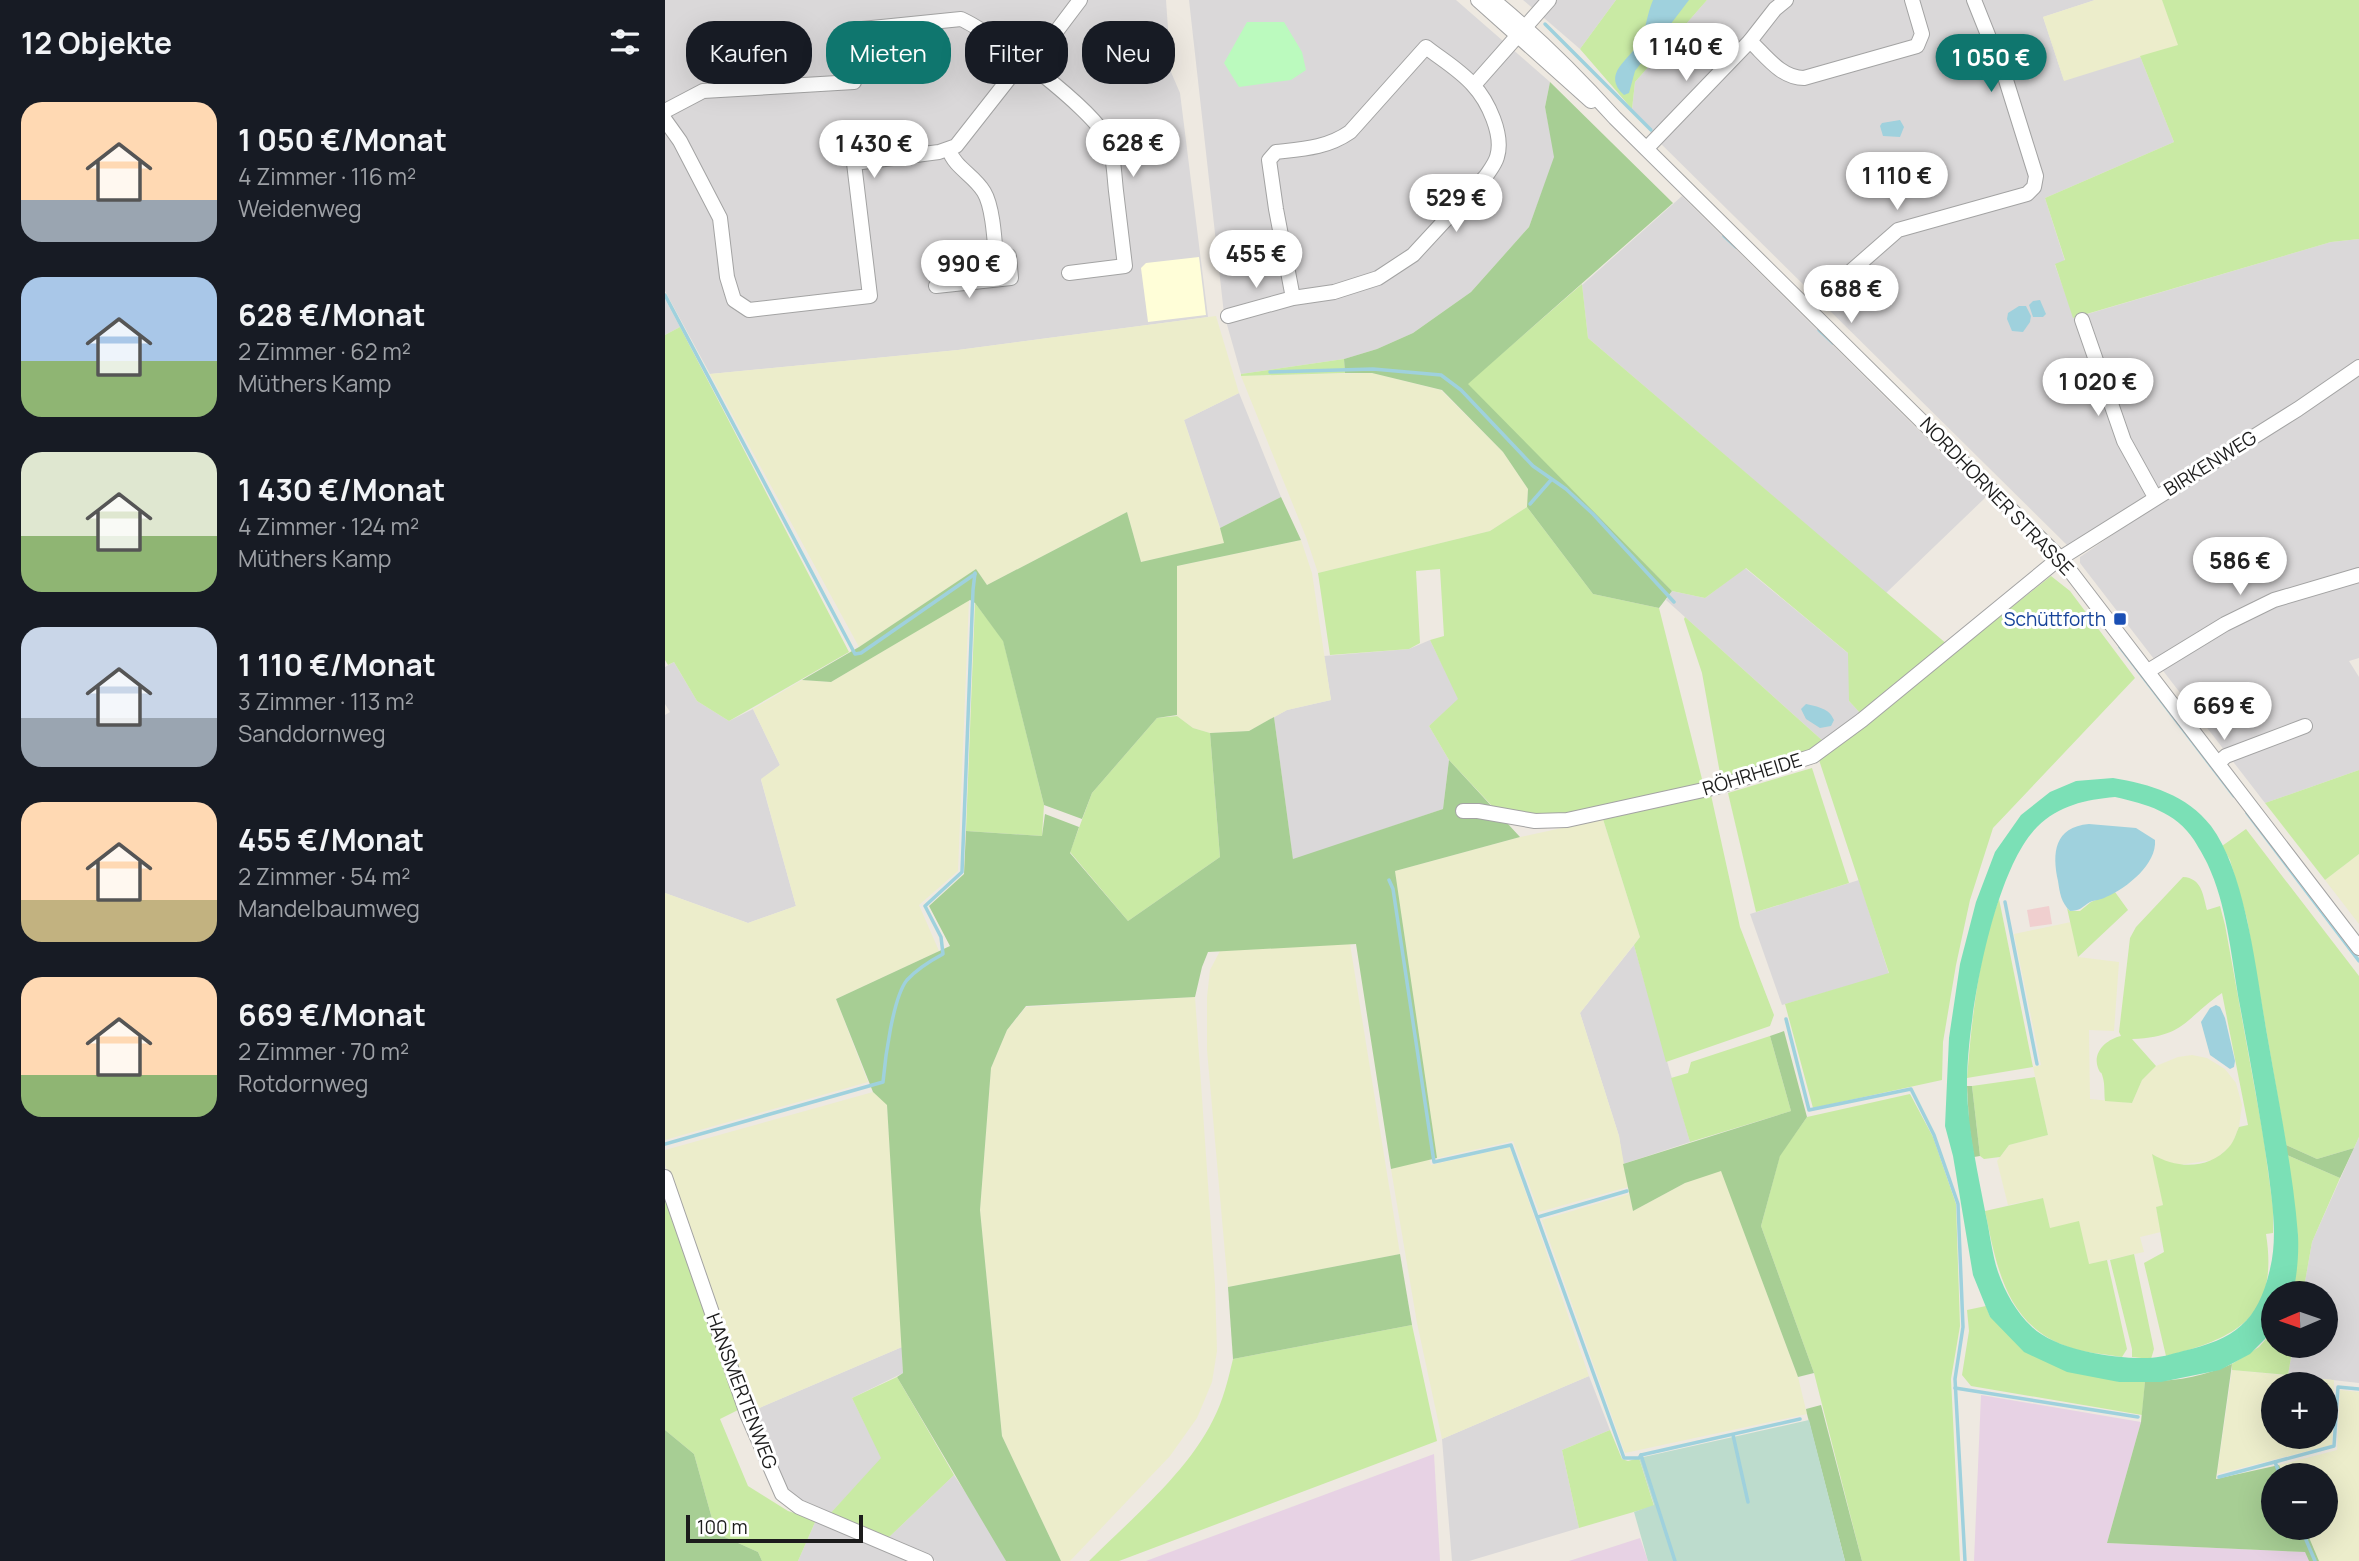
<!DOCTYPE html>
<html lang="de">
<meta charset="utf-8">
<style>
body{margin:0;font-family:Manrope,sans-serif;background:#242831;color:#f1f3f6;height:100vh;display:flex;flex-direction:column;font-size:26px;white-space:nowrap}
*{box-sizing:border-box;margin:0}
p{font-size:23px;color:#9ea1a6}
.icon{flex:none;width:38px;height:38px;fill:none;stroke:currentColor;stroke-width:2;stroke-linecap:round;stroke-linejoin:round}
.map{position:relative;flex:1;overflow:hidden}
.side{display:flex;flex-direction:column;background:#171b24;width:665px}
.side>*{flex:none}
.top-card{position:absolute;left:21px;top:21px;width:665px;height:63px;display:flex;gap:14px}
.needle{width:46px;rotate:268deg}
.fabs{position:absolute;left:1596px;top:1281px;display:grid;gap:14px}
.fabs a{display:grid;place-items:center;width:77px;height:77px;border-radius:50%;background:#171b24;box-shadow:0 7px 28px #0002;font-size:35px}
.scale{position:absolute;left:21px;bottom:18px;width:177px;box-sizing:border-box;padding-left:7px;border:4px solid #1c1c1c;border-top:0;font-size:19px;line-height:24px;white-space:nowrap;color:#1c1c1c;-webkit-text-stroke:5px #fff;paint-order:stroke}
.price{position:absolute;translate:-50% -60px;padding:0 16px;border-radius:24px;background:#fff;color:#222;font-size:23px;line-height:46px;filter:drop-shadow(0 2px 4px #0008)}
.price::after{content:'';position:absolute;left:50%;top:42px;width:21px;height:16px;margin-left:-10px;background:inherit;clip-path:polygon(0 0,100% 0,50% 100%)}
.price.selected{background:#0f766e;color:#fff}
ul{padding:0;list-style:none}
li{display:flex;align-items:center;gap:21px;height:175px;padding:0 21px}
li span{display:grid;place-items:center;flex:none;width:196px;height:140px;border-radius:21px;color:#555}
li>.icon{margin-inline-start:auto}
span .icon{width:84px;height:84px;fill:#fffc;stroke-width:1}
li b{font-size:30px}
h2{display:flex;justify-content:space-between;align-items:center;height:84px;padding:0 21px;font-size:30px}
.pill{padding:0 24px;border-radius:28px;background:#171b24;box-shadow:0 7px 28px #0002;font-size:24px;line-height:63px}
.pill.selected{background:#0f766e;color:#fff}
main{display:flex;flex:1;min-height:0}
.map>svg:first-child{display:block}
.residential{fill:#dad8d9}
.commercial{fill:#f0cfcf}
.industrial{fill:#e7d2e4}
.education{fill:#fffed8}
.farmland{fill:#ecedcb;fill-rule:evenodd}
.grass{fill:#c9eaa4}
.forest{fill:#a7ce94}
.wetland{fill:#bddccd}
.park{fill:#bbfabe}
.pitch{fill:#7be0b6;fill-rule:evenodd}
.water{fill:#9fd1dd}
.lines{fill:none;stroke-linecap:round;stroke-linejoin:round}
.stream{stroke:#9fd1dd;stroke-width:3.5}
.minor-casing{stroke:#a3a3a3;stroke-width:16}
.minor{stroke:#fff;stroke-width:14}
.transit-dot{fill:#1a4fb4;stroke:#fff;stroke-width:2.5}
.labels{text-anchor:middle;stroke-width:6;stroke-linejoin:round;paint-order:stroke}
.street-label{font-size:19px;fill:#1c1c1c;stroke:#fff}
.transit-label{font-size:19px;fill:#164399;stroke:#fff;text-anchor:end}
</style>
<main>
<section class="side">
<h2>12 Objekte<svg class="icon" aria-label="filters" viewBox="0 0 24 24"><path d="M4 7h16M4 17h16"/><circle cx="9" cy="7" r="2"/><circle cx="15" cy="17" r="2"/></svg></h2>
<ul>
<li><span style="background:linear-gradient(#ffd9b3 70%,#9aa5b1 0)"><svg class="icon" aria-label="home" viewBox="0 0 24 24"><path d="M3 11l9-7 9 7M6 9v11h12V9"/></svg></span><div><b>1 050 €/Monat</b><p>4 Zimmer · 116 m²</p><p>Weidenweg</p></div></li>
<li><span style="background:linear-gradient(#a9c7e8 60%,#8fb573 0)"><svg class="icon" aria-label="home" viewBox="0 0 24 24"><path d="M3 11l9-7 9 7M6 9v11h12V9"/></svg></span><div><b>628 €/Monat</b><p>2 Zimmer · 62 m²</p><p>Müthers Kamp</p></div></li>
<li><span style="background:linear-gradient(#dfe7d0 60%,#8fb573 0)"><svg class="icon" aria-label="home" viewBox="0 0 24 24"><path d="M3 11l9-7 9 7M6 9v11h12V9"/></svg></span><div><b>1 430 €/Monat</b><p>4 Zimmer · 124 m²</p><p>Müthers Kamp</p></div></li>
<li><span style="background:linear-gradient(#c9d6e8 65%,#9aa5b1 0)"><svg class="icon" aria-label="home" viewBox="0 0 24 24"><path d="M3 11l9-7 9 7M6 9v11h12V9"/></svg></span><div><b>1 110 €/Monat</b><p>3 Zimmer · 113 m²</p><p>Sanddornweg</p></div></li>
<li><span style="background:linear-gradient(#ffd9b3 70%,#c2b280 0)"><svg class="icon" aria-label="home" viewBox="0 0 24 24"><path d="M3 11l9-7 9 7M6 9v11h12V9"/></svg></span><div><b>455 €/Monat</b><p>2 Zimmer · 54 m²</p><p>Mandelbaumweg</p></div></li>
<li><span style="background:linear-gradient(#ffd9b3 70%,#8fb573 0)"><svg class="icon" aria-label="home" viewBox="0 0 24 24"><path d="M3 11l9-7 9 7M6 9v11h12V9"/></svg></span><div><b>669 €/Monat</b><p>2 Zimmer · 70 m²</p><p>Rotdornweg</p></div></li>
</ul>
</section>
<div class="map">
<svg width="1694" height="1561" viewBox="0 0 1694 1561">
<rect width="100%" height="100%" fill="#eee9e1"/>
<g class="residential">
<polygon points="0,0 501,0 506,72 515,93 543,317 293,350 45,374 0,291"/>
<polygon points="524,0 791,0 885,82 880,107 890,157 864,227 806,292 748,333 712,349 679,359 576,374 559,314"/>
<polygon points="858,0 951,0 915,49"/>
<polygon points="1042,0 1430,0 1378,17 1399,80 1475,56 1509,142 1380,198 1400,261 1390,265 1409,318 1666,242 1694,239 1694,359 1630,405 1405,548 985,133 988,130 967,109 970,82"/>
<polygon points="1017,196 1321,497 1221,593 923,338 917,285"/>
<polygon points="0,299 15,327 0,335"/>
<polygon points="1694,376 1694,658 1684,661 1694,677 1694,770 1600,803 1415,563 1415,557 1507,494"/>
<polygon points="574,393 616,497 555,528 519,420"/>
<polygon points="1080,568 1184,654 1184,701 1196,714 1159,742 1001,600 1007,591 1040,598"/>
<polygon points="765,640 794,699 764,726 784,760 778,809 628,860 609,717 622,710 666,700 659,656 744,649"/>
<polygon points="9,662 32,701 64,721 88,709 115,765 96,780 131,906 83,923 0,893 0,715 5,712 0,704 0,667"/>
<polygon points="1194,880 1224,974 1117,1005 1085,914"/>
<polygon points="969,945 1025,1142 958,1164 954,1136 915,1013"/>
<polygon points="1694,1137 1694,1383 1623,1375 1628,1346 1661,1346 1661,1293 1638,1293 1647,1242"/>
<polygon points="237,1347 238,1373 187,1398 217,1458 163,1516 121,1493 85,1412"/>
<polygon points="924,1376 945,1430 897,1450 914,1528 804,1561 787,1561 777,1439"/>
<polygon points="289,1475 322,1525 341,1561 271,1561 221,1540"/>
<polygon points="151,1520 250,1561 133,1561"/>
</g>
<polygon class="commercial" points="1384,906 1387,924 1365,927 1362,910"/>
<g class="industrial">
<polygon points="1316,1395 1476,1422 1442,1543 1640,1552 1644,1561 1309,1561"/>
<polygon points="769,1454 775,1561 481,1561"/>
<polygon points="975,1538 983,1561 904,1561"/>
</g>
<polygon class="education" points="534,257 541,315 483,322 476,268 481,263"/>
<g class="farmland">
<polygon points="1430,0 1497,0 1514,45 1399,81 1378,17"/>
<polygon points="551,316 574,393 519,420 560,543 476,562 462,512 322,585 311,569 194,647 45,374 293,350"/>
<polygon points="707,373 776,390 838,452 863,489 862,507 825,531 653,573 641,537 576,376"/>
<polygon points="636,540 647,573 666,700 622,710 584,731 545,733 528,728 512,716 512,566"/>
<polygon points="304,600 293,871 254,905 274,951 171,999 203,1082 0,1140 0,893 83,923 131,906 96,779 115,765 88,709 137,680 166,682"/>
<polygon points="938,819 975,937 915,1013 954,1136 963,1187 874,1212 848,1141 772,1158 730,871 855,837"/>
<polygon points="1694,854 1694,924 1660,880"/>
<polygon points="1406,922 1413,957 1454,962 1449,1031 1424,1030 1425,1099 1467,1103 1477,1080 1491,1066 1513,1057 1527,1055 1542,1058 1560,1069 1571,1083 1577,1105 1574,1127 1566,1146 1549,1160 1513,1165 1499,1161 1488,1155 1498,1205 1491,1207 1496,1232 1475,1237 1479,1252 1424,1264 1385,1228 1377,1198 1343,1205 1332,1161 1344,1145 1383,1135 1368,1067 1376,1065 1349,934"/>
<polygon points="685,944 735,1254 563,1287 542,1050 542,997 545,970 555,951"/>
<polygon points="530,997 550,1285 552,1351 547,1382 532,1418 505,1456 405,1561 396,1561 337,1436 315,1210 326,1068 342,1030 361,1007"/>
<polygon points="208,1092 222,1104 237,1347 85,1412 0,1165 0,1150"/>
<polygon points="845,1147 924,1376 777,1439 752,1323 726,1169 764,1159 766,1165"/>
<polygon points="1056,1170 1133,1377 1142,1414 960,1453 877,1220 964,1194 968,1211 1020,1183"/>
<path d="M 1567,1370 L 1669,1380 L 1667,1445 L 1552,1474 ZM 1608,1384 L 1661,1384 L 1661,1437 L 1608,1437 Z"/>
<polygon points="1675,1390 1694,1392 1694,1561 1654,1561 1640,1528 1661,1528 1661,1475 1619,1475 1614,1465 1672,1450"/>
</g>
<g class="grass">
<polygon points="951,0 1042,0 970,82 967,109 915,49"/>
<polygon points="1497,0 1694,0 1694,239 1666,242 1408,318 1390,264 1400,260 1380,198 1509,142 1475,56 1513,45"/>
<polygon points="917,284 923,338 1283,645 1196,714 1184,701 1183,653 1081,568 1040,598 1007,591 802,384"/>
<polygon points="15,327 184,652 64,721 32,701 9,662 3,665 0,660 0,335"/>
<polygon points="679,359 680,373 576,376 576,374"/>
<polygon points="862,507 928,594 994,608 1038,783 902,813 871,814 828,807 784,760 764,726 793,699 765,640 779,636 775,569 751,571 755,643 744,649 665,655 653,573 825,531"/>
<polygon points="1386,576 1405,591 1470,678 1328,828 1305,900 1291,965 1278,1042 1277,1080 1148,1108 1120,1004 1224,973 1154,760"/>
<polygon points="310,603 338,640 379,805 377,836 301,831"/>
<polygon points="1020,617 1159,742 1145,751 1056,779 1037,673 1019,619"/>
<polygon points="512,716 528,728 545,733 555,857 463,921 405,852 427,793 492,718"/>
<polygon points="1147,768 1184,883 1091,912 1063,793"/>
<polygon points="1694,770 1694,854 1660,880 1600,803"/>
<polygon points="1046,795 1075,927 1109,1015 1105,1026 1001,1062 969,945 975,937 938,819"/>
<polygon points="1581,829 1694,976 1694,1137 1689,1148 1652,1159 1621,1145 1582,919 1565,860 1557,846"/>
<path d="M 1518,877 C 1537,878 1538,895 1542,910 L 1555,906 L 1560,925 L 1598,1134 L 1608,1208 L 1608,1233 L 1601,1234 C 1614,1316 1573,1338 1501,1356 L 1479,1263 L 1499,1252 L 1491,1207 L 1498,1205 L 1487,1154 C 1511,1169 1544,1170 1564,1147 C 1569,1142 1571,1133 1574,1127 L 1583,1125 L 1557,993 C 1519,1019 1520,1037 1467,1039 L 1491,1066 L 1477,1080 L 1467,1103 L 1440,1101 C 1439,1094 1440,1085 1438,1078 C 1436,1069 1436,1076 1433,1068 C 1427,1052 1442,1039 1456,1036 L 1454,1032 L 1465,938 L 1471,927 Z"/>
<polygon points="1450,892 1463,910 1413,957 1402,908 1405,911 1415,911 1426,902"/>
<path d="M 1334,899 L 1368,1067 L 1302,1078 C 1307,1019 1313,955 1334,899 Z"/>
<polygon points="1105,1036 1126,1111 1025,1142 1006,1078 1023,1073 1026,1062"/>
<polygon points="1370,1077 1383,1135 1344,1145 1335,1157 1319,1159 1315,1156 1307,1086"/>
<polygon points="1245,1094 1268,1137 1291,1204 1295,1326 1286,1379 1295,1561 1197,1561 1149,1373 1096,1226 1115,1155 1142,1117"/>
<polygon points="1622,1155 1675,1178 1647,1242 1638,1293 1628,1293 1633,1237"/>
<polygon points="0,1195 75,1409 55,1419 83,1486 123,1511 151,1520 133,1561 97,1561 93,1552 51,1533 29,1454 0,1430"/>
<path d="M 1378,1198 L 1385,1228 L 1414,1221 L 1424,1264 L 1442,1260 L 1462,1349 L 1457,1357 C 1440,1354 1419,1353 1403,1347 C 1341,1325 1332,1268 1320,1211 Z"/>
<polygon points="1469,1254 1489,1349 1486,1359 1467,1357 1467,1349 1445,1260"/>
<polygon points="1321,1306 1325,1317 1454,1382 1480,1381 1477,1415 1306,1386 1297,1375 1304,1331 1302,1310"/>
<path d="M 747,1325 L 772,1441 L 454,1561 L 424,1561 C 466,1519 522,1473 548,1420 C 558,1401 563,1380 568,1359 Z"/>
<polygon points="1608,1331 1608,1346 1628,1346 1623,1375 1567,1370 1567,1364 1594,1347"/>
<polygon points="232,1377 289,1475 221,1540 163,1516 216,1458 187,1398"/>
<polygon points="945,1430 957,1459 963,1461 974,1458 989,1506 914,1528 897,1450"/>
</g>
<g class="forest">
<polygon points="885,82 1008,203 803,384 1007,591 994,608 928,594 862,507 863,489 838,452 777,390 707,373 680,373 679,359 712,349 748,333 806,292 864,227 889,157 880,107"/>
<polygon points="616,497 636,540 512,566 512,715 492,718 427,793 417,819 379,805 338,641 310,603 305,600 166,682 137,680 194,647 311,569 322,585 462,512 476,562 559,543 555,528"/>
<polygon points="609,717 628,859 778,809 784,760 855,837 730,871 772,1158 726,1169 691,944 543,952 537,967 530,997 361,1006 342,1030 326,1068 315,1210 337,1436 396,1561 341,1561 232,1377 238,1373 222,1105 208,1092 171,999 285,946 264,906 299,874 301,831 377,836 380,814 414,827 405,853 463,921 555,857 545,733 584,731"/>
<polygon points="1119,1031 1142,1117 1115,1156 1096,1226 1149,1373 1133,1377 1056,1171 1020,1183 968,1211 958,1164 1126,1111 1105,1036"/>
<polygon points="1302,1086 1307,1086 1315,1156 1309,1157 1304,1124"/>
<polygon points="1621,1145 1652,1159 1689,1148 1675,1178 1622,1155"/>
<polygon points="735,1254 747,1325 568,1359 563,1287"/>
<path d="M 1567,1364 L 1551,1479 L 1614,1465 L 1619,1475 L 1608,1475 L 1608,1528 L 1640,1528 L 1654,1561 L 1644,1561 L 1640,1552 L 1442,1543 L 1476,1422 L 1480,1381 C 1509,1382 1540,1376 1567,1364 Z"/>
<polygon points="1156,1405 1197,1561 1180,1561 1142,1414 1141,1409"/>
<polygon points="0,1430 29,1454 51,1533 93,1552 97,1561 0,1561"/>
</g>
<polygon class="wetland" points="1144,1420 1180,1561 983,1561 969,1512 989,1505 974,1458"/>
<polygon class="park" points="582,22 619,22 637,52 641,70 626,80 574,87 559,63"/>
<path class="pitch" d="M 1448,778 C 1485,784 1522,795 1546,826 C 1582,874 1592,980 1603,1040 C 1614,1105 1628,1170 1633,1235 C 1634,1254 1632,1275 1628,1293 L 1608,1293 L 1608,1331 L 1585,1354 L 1555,1370 L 1496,1382 L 1454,1382 L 1402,1372 L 1359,1352 L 1325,1317 L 1308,1275 L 1288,1156 L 1280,1126 L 1284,1038 L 1295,964 L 1311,902 L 1330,852 L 1356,815 L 1385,792 L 1411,781 ZM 1450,797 C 1481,804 1511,812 1529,840 C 1535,850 1542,861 1546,872 C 1563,912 1567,963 1575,1006 C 1585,1060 1595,1114 1603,1169 C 1607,1201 1613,1237 1605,1269 C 1593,1322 1570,1339 1518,1351 C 1507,1354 1494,1358 1483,1358 C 1449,1359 1391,1350 1367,1327 C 1351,1312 1340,1292 1333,1272 C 1327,1254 1325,1234 1321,1216 C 1313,1173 1303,1131 1302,1088 C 1301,1025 1327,872 1372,827 C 1394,805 1420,800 1450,797 Z"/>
<g class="water">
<path d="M 988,0 L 1024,0 L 970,71 L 964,93 L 959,95 C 936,74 964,60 974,43 C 981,30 982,14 988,0 Z"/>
<polygon points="1235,120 1239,127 1235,137 1218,136 1215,126 1217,123"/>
<polygon points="1375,300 1381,314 1378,317 1368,317 1364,305 1368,301"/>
<polygon points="1354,306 1361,306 1366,316 1365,322 1358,332 1347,331 1342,319 1343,313"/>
<path d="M 1141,704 C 1153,707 1164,708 1169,720 L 1166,726 L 1155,728 L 1141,719 L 1136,709 Z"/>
<path d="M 1424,824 L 1471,828 L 1490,840 C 1492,864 1462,888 1441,897 C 1436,900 1430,900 1425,902 C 1417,907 1415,911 1405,911 C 1396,902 1395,894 1393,881 C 1387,853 1389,827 1424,824 Z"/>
<polygon points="1551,1005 1555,1007 1560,1018 1570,1061 1569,1067 1565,1069 1545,1055 1536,1022 1545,1008"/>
</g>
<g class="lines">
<g class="stream">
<polyline points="880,24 986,130"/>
<polyline points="1059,236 1071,247"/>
<polyline points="0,295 190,654 196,653 310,574"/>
<polyline points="1154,330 1168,343"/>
<polyline points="605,372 708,369 776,375 796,390 868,466 901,489 928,514 1009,602"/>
<polyline points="865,504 886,480"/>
<polyline points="1455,647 1569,796"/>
<polyline points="1582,813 1694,961"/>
<polyline points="724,880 728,889 769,1162 846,1145 959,1458 974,1458 976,1455 1135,1419"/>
<polyline points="1340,902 1372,1064"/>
<polyline points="1121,1019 1144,1110 1246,1089 1269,1135 1293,1204 1298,1327 1290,1379 1300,1561"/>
<path d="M 0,1144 L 218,1082 C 220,1059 228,997 242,980 C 252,969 265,961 278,954 L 276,937 L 260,906 L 297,872 L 308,590 L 310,573"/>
<polyline points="873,1217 962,1191"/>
<polyline points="1290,1388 1473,1417"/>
<polyline points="1068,1435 1083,1502"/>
<polyline points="976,1455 1010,1561"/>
<polyline points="1610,1462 1615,1475"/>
<polyline points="1554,1477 1669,1446 1673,1387 1694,1389"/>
<polyline points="1636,1528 1650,1561"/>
</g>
<g class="minor-casing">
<g id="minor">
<polyline points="813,0 926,101"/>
<path d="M 828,0 C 872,36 912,76 950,118 L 1396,559 L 1694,948"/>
<path d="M 197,29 L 296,19 C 326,32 429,110 441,138 C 449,154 449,173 451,191 C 454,216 457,241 460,266 L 404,273"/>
<path d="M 1085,41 C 1101,56 1116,78 1139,78 L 1252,46 L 1257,34 L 1247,0"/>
<polyline points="809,85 884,0"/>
<polyline points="0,111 38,91 189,82"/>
<polyline points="0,120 15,141 55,218 62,277 69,300 84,310 205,296 189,163 274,152 291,146 346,76 375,53 415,0"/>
<polyline points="982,148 1085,41 1110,9 1121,0"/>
<path d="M 284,150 C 290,168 309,175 319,192 C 330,210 330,257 333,279"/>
<polyline points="271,286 346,278 344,256 330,258"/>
<polyline points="1144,308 1233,230 1362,194 1369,187 1371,176 1341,80 1309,0"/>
<path d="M 563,316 L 628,298 L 669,292 L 713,278 L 748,255 L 821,176 C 825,170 830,164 832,157 C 839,135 823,101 808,85 C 795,70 776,59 761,47 L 685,132 C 662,148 638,149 611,152 L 604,160 L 611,209 L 628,298"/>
<polyline points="1417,320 1459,441 1490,497"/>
<polyline points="1483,671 1560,624 1609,600 1694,575"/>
<polyline points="1553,763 1561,756 1640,726"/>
<polyline points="798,811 813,811 870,821 902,820 1052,787 1148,756 1197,720 1391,561 1633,409 1694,367"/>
<polyline points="0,1177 82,1414 117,1494 134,1507 261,1561"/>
</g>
</g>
<use href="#minor" class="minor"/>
</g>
<rect class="transit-dot" x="1448" y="612" width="14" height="14" rx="3.5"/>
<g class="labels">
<g class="street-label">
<text transform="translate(1545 463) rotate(-32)" y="7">BIRKENWEG</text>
<text transform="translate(1332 496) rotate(46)" y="7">NORDHORNER STRASSE</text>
<text transform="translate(1087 774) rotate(-17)" y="7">RÖHRHEIDE</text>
<text transform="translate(77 1391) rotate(69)" y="7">HANSMERTENWEG</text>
</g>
<g class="transit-label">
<text x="1441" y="626">Schüttforth</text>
</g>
</g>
</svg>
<div class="fabs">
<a><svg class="needle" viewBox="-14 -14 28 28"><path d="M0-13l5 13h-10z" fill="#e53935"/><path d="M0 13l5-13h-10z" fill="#9ea1a6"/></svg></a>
<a>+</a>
<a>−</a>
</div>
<div class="scale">100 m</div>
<b class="price" style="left:1021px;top:83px">1 140 €</b>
<b class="price selected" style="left:1326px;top:94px">1 050 €</b>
<b class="price" style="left:468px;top:179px">628 €</b>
<b class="price" style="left:209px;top:180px">1 430 €</b>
<b class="price" style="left:1232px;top:212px">1 110 €</b>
<b class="price" style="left:791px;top:234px">529 €</b>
<b class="price" style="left:591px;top:290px">455 €</b>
<b class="price" style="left:304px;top:300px">990 €</b>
<b class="price" style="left:1186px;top:325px">688 €</b>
<b class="price" style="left:1433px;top:418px">1 020 €</b>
<b class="price" style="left:1575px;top:597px">586 €</b>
<b class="price" style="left:1559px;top:742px">669 €</b>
<div class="top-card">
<a class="pill">Kaufen</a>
<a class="pill selected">Mieten</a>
<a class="pill">Filter</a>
<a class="pill">Neu</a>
</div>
</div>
</main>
